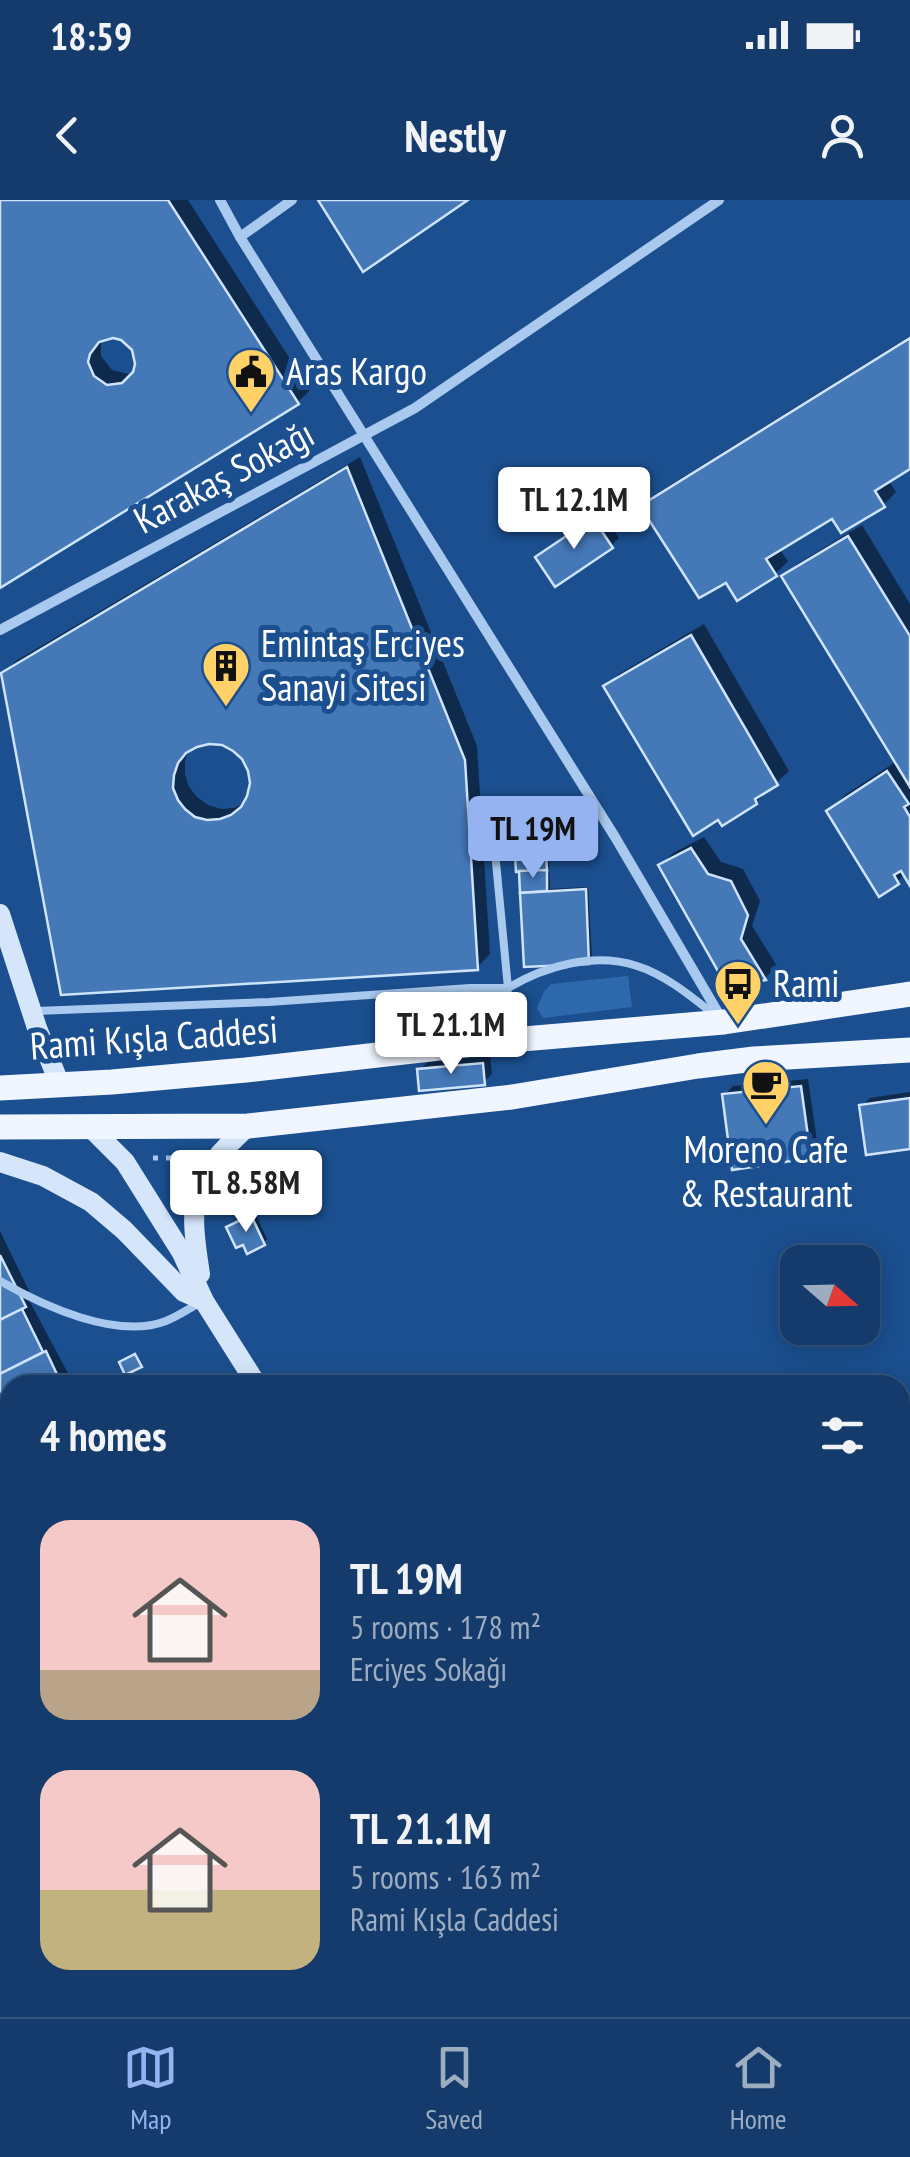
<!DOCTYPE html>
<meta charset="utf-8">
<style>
body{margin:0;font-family:"PT Sans Narrow",sans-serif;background:#1d4271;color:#f1f3f6;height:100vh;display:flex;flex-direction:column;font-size:38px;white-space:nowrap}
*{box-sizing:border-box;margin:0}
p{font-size:32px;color:#9dadc1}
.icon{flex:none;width:55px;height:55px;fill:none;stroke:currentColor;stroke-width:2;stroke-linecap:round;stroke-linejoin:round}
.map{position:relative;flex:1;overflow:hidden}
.side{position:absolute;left:0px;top:1175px;width:910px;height:642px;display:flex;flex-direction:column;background:#143b6b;border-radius:30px 30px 0 0;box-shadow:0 5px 25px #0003,0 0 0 2px #33557e}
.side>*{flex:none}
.needle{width:65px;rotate:110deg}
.fabs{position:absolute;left:780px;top:1045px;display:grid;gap:20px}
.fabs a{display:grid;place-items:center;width:100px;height:100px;border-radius:20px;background:#143b6b;box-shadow:0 5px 25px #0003,0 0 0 2px #33557e;font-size:50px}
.price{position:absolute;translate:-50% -85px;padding:0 22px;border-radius:10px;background:#fff;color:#222;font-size:32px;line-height:65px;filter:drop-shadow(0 2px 5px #0008)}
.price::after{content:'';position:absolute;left:50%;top:60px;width:30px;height:22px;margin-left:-15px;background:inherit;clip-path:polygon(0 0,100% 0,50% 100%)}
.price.selected{background:#95b2f1;color:#111}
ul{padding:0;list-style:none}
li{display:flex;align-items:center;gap:30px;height:250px;padding:0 40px}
li span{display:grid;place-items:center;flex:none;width:280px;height:200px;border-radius:30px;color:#555}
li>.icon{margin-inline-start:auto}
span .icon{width:120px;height:120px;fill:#fffc;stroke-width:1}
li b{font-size:42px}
h2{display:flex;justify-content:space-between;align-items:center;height:120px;padding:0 40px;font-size:42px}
.status{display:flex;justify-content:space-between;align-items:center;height:70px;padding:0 50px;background:#143b6b;direction:ltr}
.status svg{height:28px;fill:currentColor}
header{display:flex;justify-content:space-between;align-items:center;height:130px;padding:0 40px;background:#143b6b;font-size:45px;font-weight:800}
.dock{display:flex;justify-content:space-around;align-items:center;height:140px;border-top:2px solid #33557e;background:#143b6b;font-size:28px;color:#9dadc1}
.dock a{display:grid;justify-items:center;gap:5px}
.dock .selected{color:#95b2f1}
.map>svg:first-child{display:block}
.green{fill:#2e69ad}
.shadow{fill:#0007;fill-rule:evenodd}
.building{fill:#4478b7;stroke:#cfe3fa;stroke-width:2.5;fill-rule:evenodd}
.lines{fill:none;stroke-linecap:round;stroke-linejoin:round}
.path{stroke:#a9c9ee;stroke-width:5;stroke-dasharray:5 8;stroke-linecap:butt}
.lane{stroke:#a9c9ee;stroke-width:8}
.street{stroke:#a9c9ee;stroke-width:10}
.secondary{stroke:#d6e6fa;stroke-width:20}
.primary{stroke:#f0f6ff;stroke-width:25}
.labels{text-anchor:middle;stroke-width:10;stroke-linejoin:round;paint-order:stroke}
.poi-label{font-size:38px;fill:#fff;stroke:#1b4f8f;text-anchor:start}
.street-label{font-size:38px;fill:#fff;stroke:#1b4f8f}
</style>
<div class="status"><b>18:59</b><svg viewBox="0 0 49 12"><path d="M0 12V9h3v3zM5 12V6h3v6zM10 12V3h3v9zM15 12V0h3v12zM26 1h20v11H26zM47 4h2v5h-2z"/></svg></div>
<header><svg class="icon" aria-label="back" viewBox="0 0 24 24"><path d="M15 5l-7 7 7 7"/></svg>Nestly<svg class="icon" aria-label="person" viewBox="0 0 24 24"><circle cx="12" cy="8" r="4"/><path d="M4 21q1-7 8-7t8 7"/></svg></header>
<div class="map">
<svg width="910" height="1817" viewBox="0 0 910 1817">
<rect width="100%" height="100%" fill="#1b4f8f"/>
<g class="green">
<polygon points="628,776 632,807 543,818 537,808 544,792 551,784"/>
<polygon points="910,1410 910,1779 900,1785 900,1416"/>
</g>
<g class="shadow">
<path d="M 0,0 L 188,0 L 310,190 L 298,202 L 0,385 ZM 105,136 L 121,137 L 137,156 L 135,170 L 129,174 L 112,170 L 101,156 L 101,139 Z"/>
<polygon points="910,136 910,266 888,280 896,292 883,305 833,316 780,350 788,361 775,374 738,397 727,380 643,306 656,294"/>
<path d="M 360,257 L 477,546 L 490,754 L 477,767 L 63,793 L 3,474 L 16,461 ZM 223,543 L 244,558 L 252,583 L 246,603 L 234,608 L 221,609 L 208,605 L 197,597 L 189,587 L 185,574 L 185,560 L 190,548 L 196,544 Z"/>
<polygon points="602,312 619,338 611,346 546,350"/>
<polygon points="862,325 910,404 910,681 905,674 897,682 829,611 845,595 897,561 785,377 797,364"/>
<polygon points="704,424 789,571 756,602 606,486 619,474"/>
<polygon points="547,618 550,689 588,687 592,758 526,765 522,669 516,623 519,620"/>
<polygon points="704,637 721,662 743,669 760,701 752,726 777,766 765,778 728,784 661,665 673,653"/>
<polygon points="490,856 492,874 484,882 419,870 428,862"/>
<polygon points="808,879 818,948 810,956 725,895 733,886"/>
<polygon points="910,892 910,947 862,906 870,898"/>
<polygon points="255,1013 267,1039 264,1043 229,1027"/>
<polygon points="0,1031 32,1097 29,1100 71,1179 65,1185 10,1185 10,1213 0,1218"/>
<polygon points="10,1281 10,1410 6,1412 5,1424 10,1433 10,1585 0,1573 0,1536 8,1525 0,1510 0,1288"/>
<polygon points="10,1624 10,1808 247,1808 239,1817 0,1817 0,1631"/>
<polygon points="334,1808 420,1808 424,1812 431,1808 440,1817 326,1817"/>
<polygon points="480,1808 646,1808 652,1816 487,1817"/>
</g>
<g class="building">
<path d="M 0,0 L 168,0 L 299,204 L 0,388 ZM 113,138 L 121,140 L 132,150 L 135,164 L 133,172 L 122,183 L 107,185 L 94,176 L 88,162 L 90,154 L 99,142 Z"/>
<polygon points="318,0 468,0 363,72"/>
<polygon points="910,138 910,269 875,291 885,307 841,333 832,319 766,359 777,376 737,401 726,383 699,398 640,306"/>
<path d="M 347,267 L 465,560 L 478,770 L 61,795 L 1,473 ZM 209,544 L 222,545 L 233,551 L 242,559 L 248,571 L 250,583 L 247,596 L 241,607 L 231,615 L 220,619 L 207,620 L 195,617 L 185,609 L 178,600 L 173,588 L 174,575 L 178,563 L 186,553 L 197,547 Z"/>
<polygon points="593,318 613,348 555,387 535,357"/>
<polygon points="848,336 910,436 910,587 781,376"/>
<polygon points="691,435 778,585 755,599 757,604 722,626 718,620 693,636 603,486"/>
<polygon points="887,571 909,604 904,607 910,617 910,686 901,671 894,675 899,684 879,697 826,611"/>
<polygon points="544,621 547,670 516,672 513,622"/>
<polygon points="691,648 708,674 731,681 748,715 741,739 766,780 727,787 658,665"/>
<polygon points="547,670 547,691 520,693 519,671"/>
<polygon points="586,689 589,764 524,767 520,693"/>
<polygon points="483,863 485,885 419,891 417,869"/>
<polygon points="801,886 811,958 732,970 722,894"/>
<polygon points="910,898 910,949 866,955 859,905"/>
<polygon points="251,1015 265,1045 247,1054 243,1045 236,1048 226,1027"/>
<polygon points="0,1055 26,1107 0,1120"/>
<polygon points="22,1109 43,1152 0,1174 0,1120"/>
<polygon points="46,1151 62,1185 10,1185 10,1216 0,1221 0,1174"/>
<polygon points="135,1154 142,1167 125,1175 119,1162"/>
<polygon points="10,1284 10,1415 0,1418 0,1290"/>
<polygon points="0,1449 10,1453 10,1532 0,1515"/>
<polygon points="3,1527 10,1536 10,1589 0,1577 0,1532"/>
<polygon points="0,1646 10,1659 10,1730 0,1717"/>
<polygon points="0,1724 10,1738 10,1808 63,1808 70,1817 7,1817 0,1807"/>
<polygon points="69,1808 123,1808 130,1817 76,1817"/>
<polygon points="126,1808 176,1808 183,1817 133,1817"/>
<polygon points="185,1808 249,1808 240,1817 192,1817"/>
<polygon points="331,1808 390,1808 398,1817 323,1817"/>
<polygon points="477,1808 609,1808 616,1817 483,1817"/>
</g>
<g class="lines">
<polyline class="path" points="153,958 187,958"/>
<g class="lane">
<polyline points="36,811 269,802 470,788 508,788 491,610"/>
<path d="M 501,835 L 508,788 C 545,766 594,752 637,766 C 666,775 693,798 716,816"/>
<path d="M 0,1081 C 43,1106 117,1140 166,1121 C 178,1116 190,1108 201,1102"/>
</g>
<g class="street">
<polyline points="220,0 240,37 615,637 723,821"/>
<polyline points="240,37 292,0"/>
<polyline points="0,430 415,208 719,0"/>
<polyline points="412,1808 421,1817"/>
</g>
<g class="secondary">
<polyline points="0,714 37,828 60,885"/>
<polyline points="88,925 125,962 182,1053 204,1101 257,1185"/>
<polyline points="0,962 43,976 91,1002 124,1030 184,1092 204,1101"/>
<path d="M 200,1074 C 188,998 190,979 248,926"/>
<polyline points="672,1808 678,1817"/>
<polyline points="302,1817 307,1808"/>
</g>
<g class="primary">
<polyline points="0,888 112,882 246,870 500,841 724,822 910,794"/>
<polyline points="0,927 248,926 512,897 698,866 754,859 910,850"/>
</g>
</g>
<defs>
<g id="civic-pin" transform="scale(2.5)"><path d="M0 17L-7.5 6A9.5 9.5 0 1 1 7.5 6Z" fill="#ffd166" stroke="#1b4f8f"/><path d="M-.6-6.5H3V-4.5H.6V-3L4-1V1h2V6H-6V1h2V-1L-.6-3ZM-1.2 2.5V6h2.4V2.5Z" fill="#111"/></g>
<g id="building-pin" transform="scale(2.5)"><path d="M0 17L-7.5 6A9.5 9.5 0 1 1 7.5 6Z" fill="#ffd166" stroke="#1b4f8f"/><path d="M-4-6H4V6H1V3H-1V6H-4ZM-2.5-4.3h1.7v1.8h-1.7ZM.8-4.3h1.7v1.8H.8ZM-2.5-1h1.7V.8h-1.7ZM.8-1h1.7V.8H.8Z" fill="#111"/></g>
<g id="bus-pin" transform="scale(2.5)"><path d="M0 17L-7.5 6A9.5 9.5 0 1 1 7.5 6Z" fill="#ffd166" stroke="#1b4f8f"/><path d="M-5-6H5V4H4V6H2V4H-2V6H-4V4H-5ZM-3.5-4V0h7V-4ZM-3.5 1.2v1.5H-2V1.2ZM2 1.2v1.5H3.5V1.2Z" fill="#111"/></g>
<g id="cafe-pin" transform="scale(2.5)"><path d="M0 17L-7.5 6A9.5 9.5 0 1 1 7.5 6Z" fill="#ffd166" stroke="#1b4f8f"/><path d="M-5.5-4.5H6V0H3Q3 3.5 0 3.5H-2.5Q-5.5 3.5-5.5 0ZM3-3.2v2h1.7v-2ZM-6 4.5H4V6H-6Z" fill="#111"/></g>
</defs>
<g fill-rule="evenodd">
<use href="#civic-pin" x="251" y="172"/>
<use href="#building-pin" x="226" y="466"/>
<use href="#bus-pin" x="738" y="784"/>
<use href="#cafe-pin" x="766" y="884"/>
</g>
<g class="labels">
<g class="poi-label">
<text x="286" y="185">Aras Kargo</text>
<text x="261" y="457">Emintaş Erciyes<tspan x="261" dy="44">Sanayi Sitesi</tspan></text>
<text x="773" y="797">Rami</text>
<text x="766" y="963" text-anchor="middle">Moreno Cafe<tspan x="766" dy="44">&amp; Restaurant</tspan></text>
</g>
<g class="street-label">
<text transform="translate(224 277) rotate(-28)" y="13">Karakaş Sokağı</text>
<text transform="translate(154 838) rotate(-4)" y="13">Rami Kışla Caddesi</text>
</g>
</g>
</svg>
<div class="fabs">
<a><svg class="needle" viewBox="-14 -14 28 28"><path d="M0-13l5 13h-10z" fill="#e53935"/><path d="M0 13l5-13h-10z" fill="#9dadc1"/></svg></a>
</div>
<b class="price" style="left:574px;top:352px">TL 12.1M</b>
<b class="price selected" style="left:533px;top:681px">TL 19M</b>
<b class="price" style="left:451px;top:877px">TL 21.1M</b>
<b class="price" style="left:246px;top:1035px">TL 8.58M</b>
<section class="side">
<h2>4 homes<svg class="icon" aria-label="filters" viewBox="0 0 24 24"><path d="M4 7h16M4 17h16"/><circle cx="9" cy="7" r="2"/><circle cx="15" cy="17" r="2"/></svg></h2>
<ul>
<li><span style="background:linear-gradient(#f6c9c9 75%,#b9a48a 0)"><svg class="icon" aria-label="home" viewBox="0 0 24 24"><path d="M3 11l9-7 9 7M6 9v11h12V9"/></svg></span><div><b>TL 19M</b><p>5 rooms · 178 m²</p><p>Erciyes Sokağı</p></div></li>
<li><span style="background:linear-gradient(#f6c9c9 60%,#c2b280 0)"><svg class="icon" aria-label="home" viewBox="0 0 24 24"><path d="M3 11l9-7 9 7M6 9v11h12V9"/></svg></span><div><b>TL 21.1M</b><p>5 rooms · 163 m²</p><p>Rami Kışla Caddesi</p></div></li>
</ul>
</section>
</div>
<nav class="dock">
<a class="selected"><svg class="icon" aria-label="map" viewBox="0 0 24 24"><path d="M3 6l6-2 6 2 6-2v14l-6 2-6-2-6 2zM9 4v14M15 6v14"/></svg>Map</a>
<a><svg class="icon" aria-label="saved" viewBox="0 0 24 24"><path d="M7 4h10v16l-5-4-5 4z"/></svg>Saved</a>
<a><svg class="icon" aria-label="home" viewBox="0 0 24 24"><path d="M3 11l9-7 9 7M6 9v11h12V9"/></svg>Home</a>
</nav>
